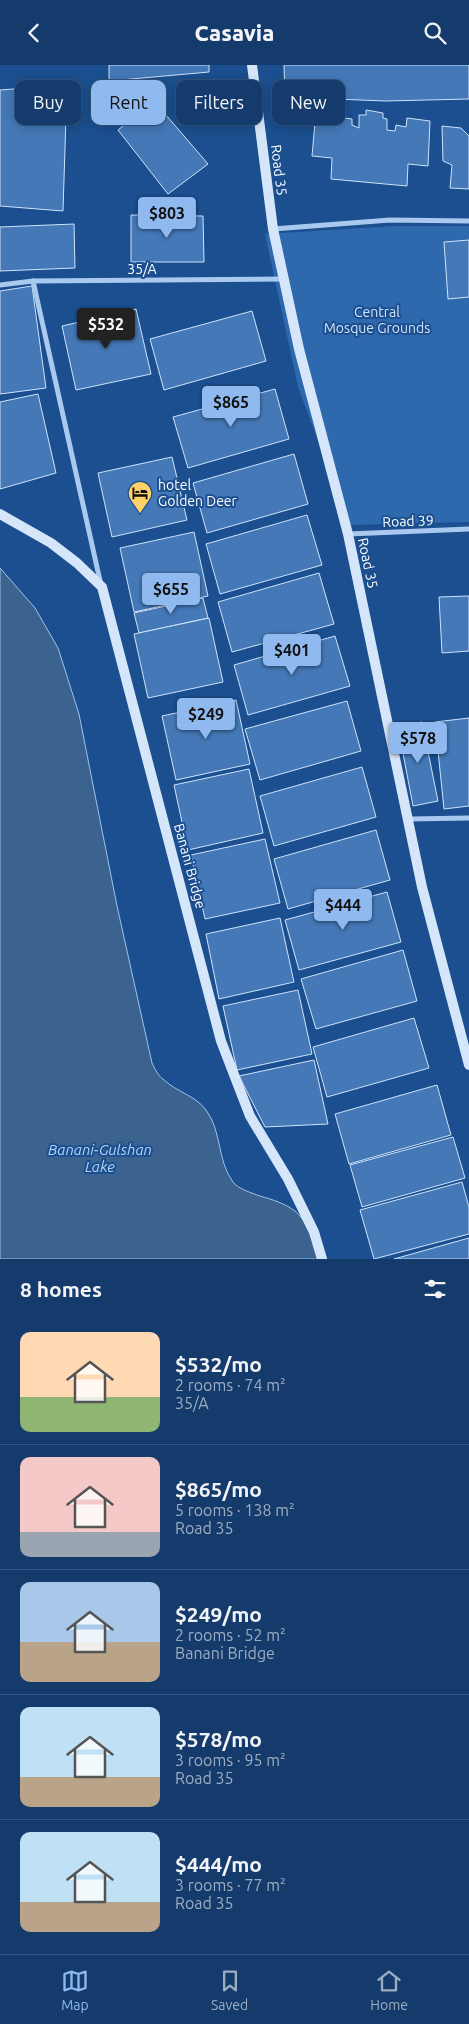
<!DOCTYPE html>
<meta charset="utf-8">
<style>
body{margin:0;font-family:Ubuntu,sans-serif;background:#1d4271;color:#f1f3f6;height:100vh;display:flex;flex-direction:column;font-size:19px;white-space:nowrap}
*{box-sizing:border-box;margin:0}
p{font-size:16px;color:#9dadc1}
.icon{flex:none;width:28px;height:28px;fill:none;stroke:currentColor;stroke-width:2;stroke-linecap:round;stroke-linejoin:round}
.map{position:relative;height:1194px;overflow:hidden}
.panel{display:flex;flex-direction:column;background:#143b6b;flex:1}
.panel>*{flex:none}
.hud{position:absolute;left:15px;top:15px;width:440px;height:45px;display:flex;gap:10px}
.price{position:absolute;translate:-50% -42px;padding:0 11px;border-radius:5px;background:#90b9f0;color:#111;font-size:16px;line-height:32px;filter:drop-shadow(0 1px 2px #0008)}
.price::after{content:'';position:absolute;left:50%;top:30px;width:15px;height:11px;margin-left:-8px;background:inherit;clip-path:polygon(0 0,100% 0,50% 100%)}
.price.selected{background:#222;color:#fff}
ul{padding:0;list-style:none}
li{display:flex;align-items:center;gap:15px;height:125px;padding:0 20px}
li+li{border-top:1px solid #33557e}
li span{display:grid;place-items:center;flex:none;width:140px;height:100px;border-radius:10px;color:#555}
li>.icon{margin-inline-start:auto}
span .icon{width:60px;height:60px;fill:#fffc;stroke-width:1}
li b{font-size:21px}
h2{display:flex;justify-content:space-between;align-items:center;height:60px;padding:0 20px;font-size:21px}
.pill{padding:0 18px;border-radius:10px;background:#143b6b;box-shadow:0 2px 12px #0003,0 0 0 1px #33557e;font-size:18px;line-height:45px}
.pill.selected{background:#90b9f0;color:#111}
header{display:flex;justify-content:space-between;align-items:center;height:65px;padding:0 20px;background:#143b6b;font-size:22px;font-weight:800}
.menu{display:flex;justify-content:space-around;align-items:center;height:70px;border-top:1px solid #33557e;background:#143b6b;font-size:14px;color:#9dadc1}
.menu a{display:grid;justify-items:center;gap:2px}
.menu .selected{color:#90b9f0}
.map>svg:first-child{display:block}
.green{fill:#2e69ad}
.water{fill:#3c6290;stroke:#9cc4f0}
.building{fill:#4478b7;stroke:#cfe3fa}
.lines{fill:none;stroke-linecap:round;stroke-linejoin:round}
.minor{stroke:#a9c9ee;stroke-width:5}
.secondary{stroke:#d6e6fa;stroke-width:10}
.labels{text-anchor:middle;stroke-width:4;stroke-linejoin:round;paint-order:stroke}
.street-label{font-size:14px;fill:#fff;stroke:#1b4f8f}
.park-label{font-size:14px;fill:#cfe3fa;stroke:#1b4f8f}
.poi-label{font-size:14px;fill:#fff;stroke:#1b4f8f;text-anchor:start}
.water-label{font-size:15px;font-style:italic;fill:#b5d3f5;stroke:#1b4f8f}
</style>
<header><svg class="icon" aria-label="back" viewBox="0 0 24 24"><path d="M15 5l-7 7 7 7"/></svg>Casavia<svg class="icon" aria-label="search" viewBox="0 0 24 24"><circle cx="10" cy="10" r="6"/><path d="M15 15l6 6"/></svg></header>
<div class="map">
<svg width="469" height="1194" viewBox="0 0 469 1194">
<rect width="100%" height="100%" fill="#1b4f8f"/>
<polygon class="green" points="394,161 469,161 469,457 350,460 298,322 265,169"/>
<path class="water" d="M 0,503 L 35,543 L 58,583 L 79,649 L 117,841 L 152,998 C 155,1004 158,1011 163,1014 C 176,1027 195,1030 206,1045 C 222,1066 217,1096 233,1117 C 238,1124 252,1128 260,1131 C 271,1134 286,1139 295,1146 C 308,1156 314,1180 318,1194 L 0,1194 Z"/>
<g class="building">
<polygon points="109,0 209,0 209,7 109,16"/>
<polygon points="284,0 469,0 469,34 385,36 285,32"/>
<polygon points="67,20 63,146 0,141 0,25"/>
<polygon points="154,36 208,99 168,129 118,65"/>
<polygon points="366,45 383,48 383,53 387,54 387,65 395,66 396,60 406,62 407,53 430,56 428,101 408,99 407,121 331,114 332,93 312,91 316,46 342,48 345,53 352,54 352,60 359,63 359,50 366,50"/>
<polygon points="442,61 461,63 469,71 469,124 450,123 452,100 443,96"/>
<polygon points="131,150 203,151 204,197 131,197"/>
<polygon points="74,159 75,203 0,206 0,162"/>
<polygon points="469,175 469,232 448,234 444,177"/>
<polygon points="32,221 46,323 0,329 0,226"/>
<polygon points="136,244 151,309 76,325 62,261"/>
<polygon points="252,246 266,296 164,325 150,274"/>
<polygon points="275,324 289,374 188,403 173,352"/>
<polygon points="38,329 56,408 0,424 0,337"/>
<polygon points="294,389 308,439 207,468 193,418"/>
<polygon points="172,392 187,455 112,472 98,408"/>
<polygon points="307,450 322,500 220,529 206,479"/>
<polygon points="194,467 208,531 134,547 120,483"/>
<polygon points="319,508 334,559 232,587 218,537"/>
<polygon points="469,531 469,586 442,588 439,532"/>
<polygon points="203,533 208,553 139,568 134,548"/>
<polygon points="209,553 223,617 148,633 134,569"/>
<polygon points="335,571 350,621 248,650 234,600"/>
<polygon points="236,635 250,699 176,715 162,651"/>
<polygon points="347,636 361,686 260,715 245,664"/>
<polygon points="469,653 469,741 444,744 435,657"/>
<polygon points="422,657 438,736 413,741 398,662"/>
<polygon points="362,702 376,752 274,781 260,731"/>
<polygon points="249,704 263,768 188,785 174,720"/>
<polygon points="376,765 390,815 288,844 274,794"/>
<polygon points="265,774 280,838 205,854 191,790"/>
<polygon points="387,827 401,877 299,905 285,855"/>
<polygon points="280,853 294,917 219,934 206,869"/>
<polygon points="403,885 417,936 316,964 301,914"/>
<polygon points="298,925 312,989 237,1005 223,941"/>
<polygon points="414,953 429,1003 327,1032 313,982"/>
<polygon points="314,995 328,1059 265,1062 239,1011"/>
<polygon points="437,1020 451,1070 349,1099 335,1049"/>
<polygon points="453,1072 465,1113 362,1142 350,1100"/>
<polygon points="462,1117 469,1142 469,1169 374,1194 360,1145"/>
<polygon points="469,1173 469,1194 394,1194"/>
</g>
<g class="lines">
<g class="minor">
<polyline points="273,164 390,155 469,156"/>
<polyline points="33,216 101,520"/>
<polyline points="0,220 33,216 284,214"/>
<polyline points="348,469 469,464"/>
<polyline points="409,754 469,753"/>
</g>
<g class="secondary">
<polyline points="252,0 273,164 299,284 348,469 422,822 469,1000"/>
<polyline points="0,449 51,478 77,498 102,522 221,976 250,1051 288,1114 314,1167 322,1194"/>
</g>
</g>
<defs>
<g id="hotel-pin" transform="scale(1.25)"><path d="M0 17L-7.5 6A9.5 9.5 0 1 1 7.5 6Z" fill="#ffd166" stroke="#1b4f8f"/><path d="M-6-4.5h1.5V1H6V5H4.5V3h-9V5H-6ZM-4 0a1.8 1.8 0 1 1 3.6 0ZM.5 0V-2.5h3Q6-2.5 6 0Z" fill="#111"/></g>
</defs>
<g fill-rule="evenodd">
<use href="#hotel-pin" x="140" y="428"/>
</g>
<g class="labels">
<g class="street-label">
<text transform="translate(279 105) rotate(83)" y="5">Road 35</text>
<text x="142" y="209">35/A</text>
<text transform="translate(408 456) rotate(-2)" y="5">Road 39</text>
<text transform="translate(368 498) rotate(78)" y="5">Road 35</text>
<text transform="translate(190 801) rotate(75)" y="5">Banani Bridge</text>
</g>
<g class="park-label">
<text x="377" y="252">Central<tspan x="377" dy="16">Mosque Grounds</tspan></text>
</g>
<g class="poi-label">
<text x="158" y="425">hotel<tspan x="158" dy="16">Golden Deer</tspan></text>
</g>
<g class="water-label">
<text x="100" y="1090">Banani-Gulshan<tspan x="100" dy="17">Lake</tspan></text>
</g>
</g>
</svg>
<b class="price" style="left:167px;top:174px">$803</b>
<b class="price selected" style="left:106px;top:285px">$532</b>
<b class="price" style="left:231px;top:363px">$865</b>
<b class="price" style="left:171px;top:550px">$655</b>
<b class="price" style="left:292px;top:611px">$401</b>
<b class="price" style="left:206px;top:675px">$249</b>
<b class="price" style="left:418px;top:699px">$578</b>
<b class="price" style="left:343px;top:866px">$444</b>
<div class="hud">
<a class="pill">Buy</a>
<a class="pill selected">Rent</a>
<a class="pill">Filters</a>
<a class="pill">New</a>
</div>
</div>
<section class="panel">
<h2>8 homes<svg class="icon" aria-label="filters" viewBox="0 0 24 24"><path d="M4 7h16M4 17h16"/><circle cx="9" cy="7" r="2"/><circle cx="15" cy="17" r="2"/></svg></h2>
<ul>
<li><span style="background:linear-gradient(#ffd9b3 65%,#8fb573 0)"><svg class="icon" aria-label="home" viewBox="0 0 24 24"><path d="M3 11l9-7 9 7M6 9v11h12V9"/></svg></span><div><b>$532/mo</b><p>2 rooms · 74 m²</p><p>35/A</p></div></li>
<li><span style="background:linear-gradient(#f6c9c9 75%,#9aa5b1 0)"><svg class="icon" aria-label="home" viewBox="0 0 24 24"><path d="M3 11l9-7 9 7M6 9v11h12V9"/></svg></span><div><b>$865/mo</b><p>5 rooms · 138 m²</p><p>Road 35</p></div></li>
<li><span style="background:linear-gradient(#a9c7e8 60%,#b9a48a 0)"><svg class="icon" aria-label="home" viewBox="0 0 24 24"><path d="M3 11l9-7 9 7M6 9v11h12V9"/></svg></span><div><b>$249/mo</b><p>2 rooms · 52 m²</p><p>Banani Bridge</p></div></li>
<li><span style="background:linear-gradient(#bfe0f5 70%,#b9a48a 0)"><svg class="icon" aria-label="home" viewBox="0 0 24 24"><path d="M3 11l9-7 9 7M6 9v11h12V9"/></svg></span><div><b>$578/mo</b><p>3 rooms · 95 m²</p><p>Road 35</p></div></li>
<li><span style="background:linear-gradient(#bfe0f5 70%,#b9a48a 0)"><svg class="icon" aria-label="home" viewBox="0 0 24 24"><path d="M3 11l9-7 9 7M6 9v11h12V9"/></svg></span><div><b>$444/mo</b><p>3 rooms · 77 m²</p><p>Road 35</p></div></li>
</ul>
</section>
<nav class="menu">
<a class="selected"><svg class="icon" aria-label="map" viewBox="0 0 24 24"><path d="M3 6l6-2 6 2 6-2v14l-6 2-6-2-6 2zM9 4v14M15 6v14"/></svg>Map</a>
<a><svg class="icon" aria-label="saved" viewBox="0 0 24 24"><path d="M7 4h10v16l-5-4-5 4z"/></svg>Saved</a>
<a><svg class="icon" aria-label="home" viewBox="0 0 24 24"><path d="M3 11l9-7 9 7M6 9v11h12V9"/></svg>Home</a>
</nav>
